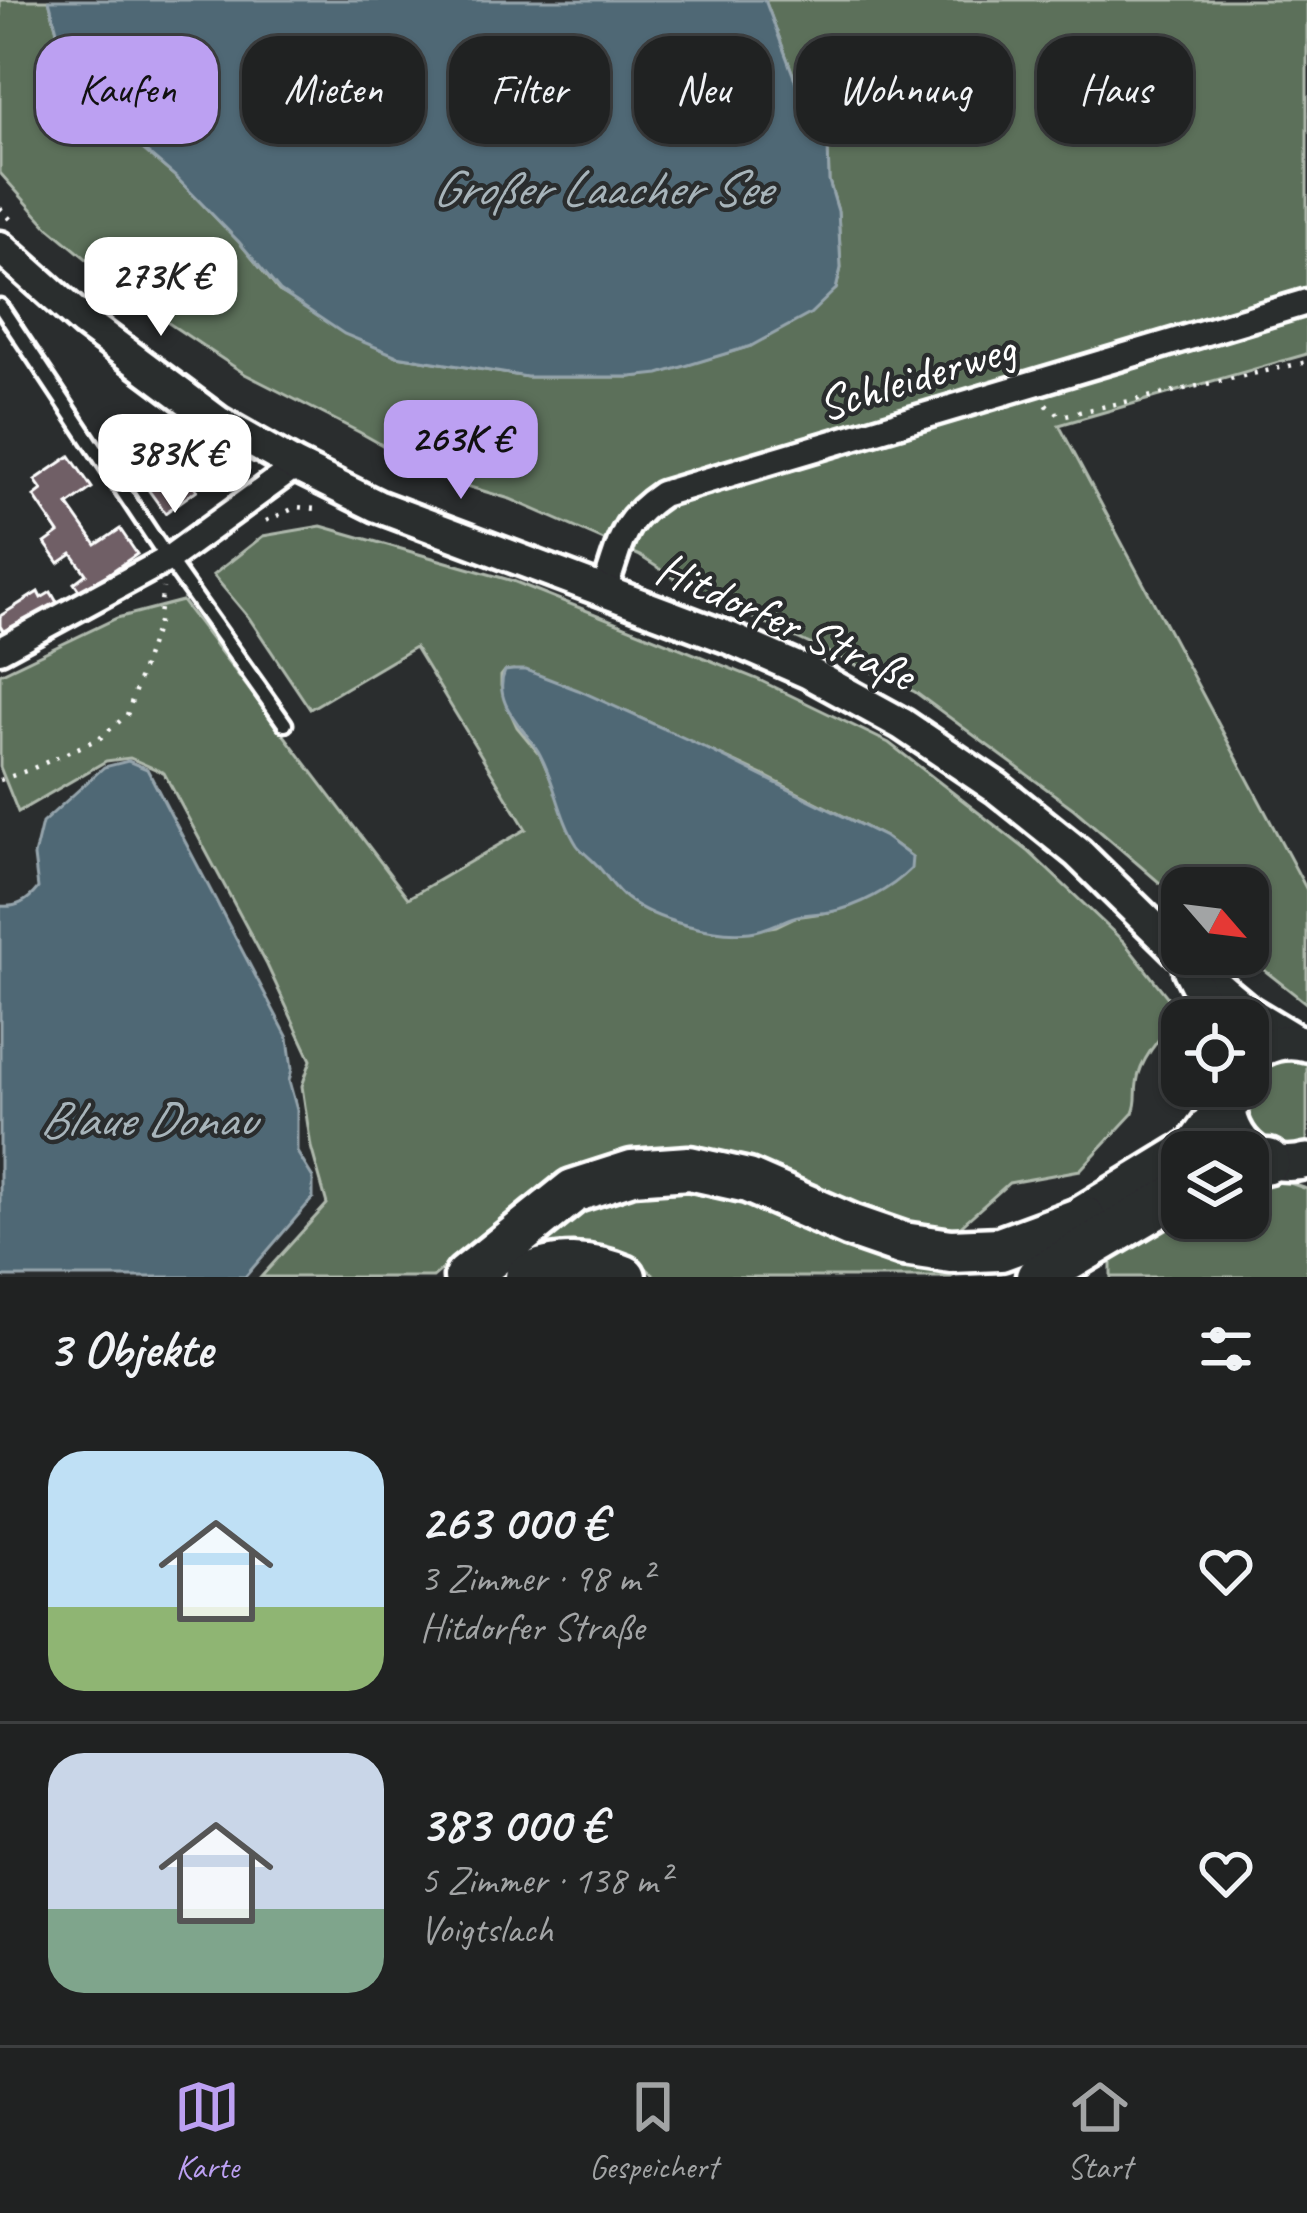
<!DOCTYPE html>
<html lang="de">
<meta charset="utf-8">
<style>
body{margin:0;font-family:Caveat,sans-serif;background:#2d2f2f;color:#f1f3f6;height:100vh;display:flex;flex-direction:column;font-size:45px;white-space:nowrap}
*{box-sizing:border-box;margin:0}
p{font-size:39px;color:#a2a4a5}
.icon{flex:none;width:66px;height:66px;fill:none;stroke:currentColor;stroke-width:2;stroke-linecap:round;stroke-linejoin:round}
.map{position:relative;height:1277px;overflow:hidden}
.panel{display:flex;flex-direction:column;background:#202222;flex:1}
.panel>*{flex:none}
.guide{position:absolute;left:36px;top:36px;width:1236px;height:108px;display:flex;gap:24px}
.needle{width:78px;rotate:118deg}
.fabs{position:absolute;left:1161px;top:867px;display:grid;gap:24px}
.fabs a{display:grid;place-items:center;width:108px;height:108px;border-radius:24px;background:#202222;box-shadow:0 3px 9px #0004,0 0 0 3px #3d3f40;font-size:60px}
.price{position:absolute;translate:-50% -102px;padding:0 27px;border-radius:24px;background:#fff;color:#222;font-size:39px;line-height:78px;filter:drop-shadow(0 3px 6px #0008)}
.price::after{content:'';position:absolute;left:50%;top:72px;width:36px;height:27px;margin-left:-18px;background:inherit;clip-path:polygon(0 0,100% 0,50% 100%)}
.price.active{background:#bca0f2;color:#111}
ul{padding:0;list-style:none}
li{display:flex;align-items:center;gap:36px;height:300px;padding:0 48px}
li+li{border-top:3px solid #3d3f40}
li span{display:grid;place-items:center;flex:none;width:336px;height:240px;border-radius:36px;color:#555}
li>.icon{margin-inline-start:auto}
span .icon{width:144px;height:144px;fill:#fffc;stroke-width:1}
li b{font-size:51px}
h2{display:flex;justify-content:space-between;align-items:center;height:144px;padding:0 48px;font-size:51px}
.tag{padding:0 42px;border-radius:36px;background:#202222;box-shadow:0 3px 9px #0004,0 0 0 3px #3d3f40;font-size:42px;line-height:108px}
.tag.active{background:#bca0f2;color:#111}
.tab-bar{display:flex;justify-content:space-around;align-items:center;height:168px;border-top:3px solid #3d3f40;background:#202222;font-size:33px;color:#a2a4a5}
.tab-bar a{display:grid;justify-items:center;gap:6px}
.tab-bar .active{color:#bca0f2}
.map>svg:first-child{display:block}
.green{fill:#5c705a;stroke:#aeb8ac;stroke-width:3;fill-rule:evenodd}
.water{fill:#4f6874;stroke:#95a4ac;stroke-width:3}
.building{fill:#6f5e66;stroke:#fff;stroke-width:3}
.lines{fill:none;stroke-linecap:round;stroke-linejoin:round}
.service-casing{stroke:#fff;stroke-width:21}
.minor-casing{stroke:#fff;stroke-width:33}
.tertiary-casing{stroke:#fff;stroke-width:39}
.secondary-casing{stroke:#fff;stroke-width:42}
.motorway-casing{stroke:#fff;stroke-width:51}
.path{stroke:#fff;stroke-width:4.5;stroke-dasharray:3 9;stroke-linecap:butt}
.service{stroke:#2a2d2e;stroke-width:12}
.minor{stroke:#2a2d2e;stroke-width:24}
.tertiary{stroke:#2a2d2e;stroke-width:30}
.secondary{stroke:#2a2d2e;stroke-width:33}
.motorway{stroke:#2a2d2e;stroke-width:42}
.labels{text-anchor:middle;stroke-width:9;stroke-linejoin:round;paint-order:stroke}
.street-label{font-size:48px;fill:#fff;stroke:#2a2d2e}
.water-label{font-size:51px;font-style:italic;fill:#a7b4ba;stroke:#2a2d2e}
</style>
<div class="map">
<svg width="1307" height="1277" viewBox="0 0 1307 1277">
<rect width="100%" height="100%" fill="#2a2d2e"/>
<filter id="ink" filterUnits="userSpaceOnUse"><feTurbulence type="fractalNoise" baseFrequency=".00833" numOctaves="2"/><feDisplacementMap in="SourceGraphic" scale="24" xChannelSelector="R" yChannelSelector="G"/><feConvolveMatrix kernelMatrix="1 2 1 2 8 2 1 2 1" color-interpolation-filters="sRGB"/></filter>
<g filter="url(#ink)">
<g class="green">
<polygon points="0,0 49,0 66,65 98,111 177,178 239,242 279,291 397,356 527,377 631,377 659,373 751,346 836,289 841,268 838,211 829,181 828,143 815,113 797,85 765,0 1307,0 1307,354 1059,425 1307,890 1307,1004 1244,954 1248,954 1248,888 1182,888 1182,902 1074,809 915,692 694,591 640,556 510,499 443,479 359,432 245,374 146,308 48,227 0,173"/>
<path d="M 321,526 L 513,581 L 757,679 L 889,743 L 1028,851 L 1124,942 L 1173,1004 L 1178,1014 L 1176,1023 C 1160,1034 1139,1063 1137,1083 C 1135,1095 1138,1102 1133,1113 L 1080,1170 L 1009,1183 L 955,1231 L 883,1221 L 662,1153 L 584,1164 L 523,1200 L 433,1277 L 261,1277 L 327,1204 L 311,1147 L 302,1086 L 311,1060 L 267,965 L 164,773 L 130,758 L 106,761 L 18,812 L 0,767 L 0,674 L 117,618 L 182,601 L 408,898 L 526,829 L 415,647 L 310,709 L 249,618 L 213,575 L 263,536 ZM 513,670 L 629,713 L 763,775 L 885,837 L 912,857 L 886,887 L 852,905 L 830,912 L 795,917 L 776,926 L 740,932 L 669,920 L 597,864 L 578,845 L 541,756 L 517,727 L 508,707 L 501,686 L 501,676 L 505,671 Z"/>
<path d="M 1290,1058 L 1307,1064 L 1307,1142 C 1277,1154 1260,1140 1243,1117 L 1244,1086 L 1248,1086 C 1250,1065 1272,1059 1290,1058 Z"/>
<polygon points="1248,1181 1290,1183 1307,1189 1307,1277 1111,1277 1111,1257 1182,1207 1182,1218 1248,1218"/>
<polygon points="643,1183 720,1186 963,1270 951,1277 656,1277 645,1267 622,1256 521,1262 560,1217"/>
</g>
<g class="water">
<polygon points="49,0 765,0 797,85 815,113 828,143 829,181 838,211 841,268 836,289 810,314 751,346 659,374 631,377 527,377 397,356 344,334 280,291 239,242 177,178 98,111 66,65"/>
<path d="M 513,670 L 526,670 L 578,690 L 693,742 L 885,837 L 912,857 L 911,869 C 891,889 858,907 830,912 C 818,914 805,913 794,917 C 779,922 767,930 750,932 C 715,936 656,921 627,899 C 615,890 607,876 597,865 C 591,858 582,852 577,845 C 559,817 555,780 538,751 C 524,728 491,702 505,671 Z"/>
<path d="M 128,761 L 147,769 L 288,1038 L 292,1069 L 289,1081 L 297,1110 L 297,1152 L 313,1178 L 313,1198 L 245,1277 L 0,1277 L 0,906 C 17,908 28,901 38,888 L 34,856 L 42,823 L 104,767 Z"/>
</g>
<g class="building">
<polygon points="159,437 197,490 165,513 127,460"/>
<polygon points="70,456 92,488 68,505 96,545 120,529 137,554 81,593 74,583 86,574 72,554 59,563 45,543 59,533 34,496 42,490 35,480"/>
<polygon points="38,592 41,598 51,592 59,606 7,637 0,626 0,616"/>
</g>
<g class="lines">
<g class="service-casing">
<polyline id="service" points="0,306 168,559 285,724"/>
</g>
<g class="minor-casing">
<g id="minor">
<path d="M 603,592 C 622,545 616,525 662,494 L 1307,302"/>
<polyline points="0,650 168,559 296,466"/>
</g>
</g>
<g class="tertiary-casing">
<g id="tertiary">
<polyline points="0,247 84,322 218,422 296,466 377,506 729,638 809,673 902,724 997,788 1078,853 1181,954 1225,992 1249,1012 1297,1041"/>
<polyline points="1189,970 1214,1020"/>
</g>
</g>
<g class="secondary-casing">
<g id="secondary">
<path d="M 1248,1057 C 1267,1044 1285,1038 1307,1044"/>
<path d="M 1229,1088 C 1221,1135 1260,1174 1307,1161"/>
</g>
</g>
<g class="motorway-casing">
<g id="motorway">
<polyline points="1190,1152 1196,1149 1227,1106"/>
<polyline points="1248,1166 1268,1161"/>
<polyline points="1061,1231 1182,1157"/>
<polyline points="466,1277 573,1191 632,1172 689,1168 748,1181 851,1226 903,1244 951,1251 1000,1249 1084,1218"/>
<path d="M 527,1277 C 556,1261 595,1264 624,1277"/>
<polyline points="1038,1277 1182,1192"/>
</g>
</g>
<g class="path">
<polyline points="0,208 15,224"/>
<polyline points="1046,405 1061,416 1307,362"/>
<polyline points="266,521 297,507 317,509"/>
<polyline points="0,780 29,770 100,738 127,715 158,622 163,588"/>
</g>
<use href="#service" class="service"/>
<use href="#minor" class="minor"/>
<use href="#tertiary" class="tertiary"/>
<use href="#secondary" class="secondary"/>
<use href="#motorway" class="motorway"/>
</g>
</g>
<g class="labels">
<g class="street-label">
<text transform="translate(916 375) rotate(-17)" y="17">Schleiderweg</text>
<text transform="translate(786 620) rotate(24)" y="17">Hitdorfer Straße</text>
</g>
<g class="water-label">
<text x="601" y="205">Großer Laacher See</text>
<text x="147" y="1136">Blaue Donau</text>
</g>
</g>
</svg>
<div class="fabs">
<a><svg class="needle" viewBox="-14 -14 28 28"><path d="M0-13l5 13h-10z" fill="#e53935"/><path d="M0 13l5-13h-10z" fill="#a2a4a5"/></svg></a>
<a><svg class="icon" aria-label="locate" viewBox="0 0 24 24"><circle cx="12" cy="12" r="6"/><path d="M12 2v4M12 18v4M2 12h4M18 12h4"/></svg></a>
<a><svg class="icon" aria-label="layers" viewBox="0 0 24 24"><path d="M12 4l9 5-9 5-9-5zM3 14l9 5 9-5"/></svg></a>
</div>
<b class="price" style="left:161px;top:339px">273K €</b>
<b class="price active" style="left:461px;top:502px">263K €</b>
<b class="price" style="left:175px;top:516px">383K €</b>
<div class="guide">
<a class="tag active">Kaufen</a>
<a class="tag">Mieten</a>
<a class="tag">Filter</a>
<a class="tag">Neu</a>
<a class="tag">Wohnung</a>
<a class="tag">Haus</a>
</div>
</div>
<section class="panel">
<h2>3 Objekte<svg class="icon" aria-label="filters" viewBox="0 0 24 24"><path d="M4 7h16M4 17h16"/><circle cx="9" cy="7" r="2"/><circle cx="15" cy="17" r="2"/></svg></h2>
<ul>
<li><span style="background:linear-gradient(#bfe0f5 65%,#8fb573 0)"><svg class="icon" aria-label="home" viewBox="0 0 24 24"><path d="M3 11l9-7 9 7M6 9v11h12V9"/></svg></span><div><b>263 000 €</b><p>3 Zimmer · 98 m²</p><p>Hitdorfer Straße</p></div><svg class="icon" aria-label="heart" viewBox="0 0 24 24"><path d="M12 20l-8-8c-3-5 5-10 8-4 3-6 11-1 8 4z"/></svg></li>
<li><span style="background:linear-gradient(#c9d6e8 65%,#7fa58c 0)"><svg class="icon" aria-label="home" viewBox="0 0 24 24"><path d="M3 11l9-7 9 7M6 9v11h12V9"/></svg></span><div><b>383 000 €</b><p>5 Zimmer · 138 m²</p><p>Voigtslach</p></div><svg class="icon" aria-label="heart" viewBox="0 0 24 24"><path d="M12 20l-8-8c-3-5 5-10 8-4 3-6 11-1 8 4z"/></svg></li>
</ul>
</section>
<nav class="tab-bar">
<a class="active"><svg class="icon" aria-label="map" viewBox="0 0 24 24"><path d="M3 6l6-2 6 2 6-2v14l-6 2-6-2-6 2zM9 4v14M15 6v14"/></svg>Karte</a>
<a><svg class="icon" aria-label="saved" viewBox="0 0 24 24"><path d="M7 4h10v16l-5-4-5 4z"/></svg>Gespeichert</a>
<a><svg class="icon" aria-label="home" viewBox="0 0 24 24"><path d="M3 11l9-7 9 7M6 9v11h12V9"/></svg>Start</a>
</nav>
